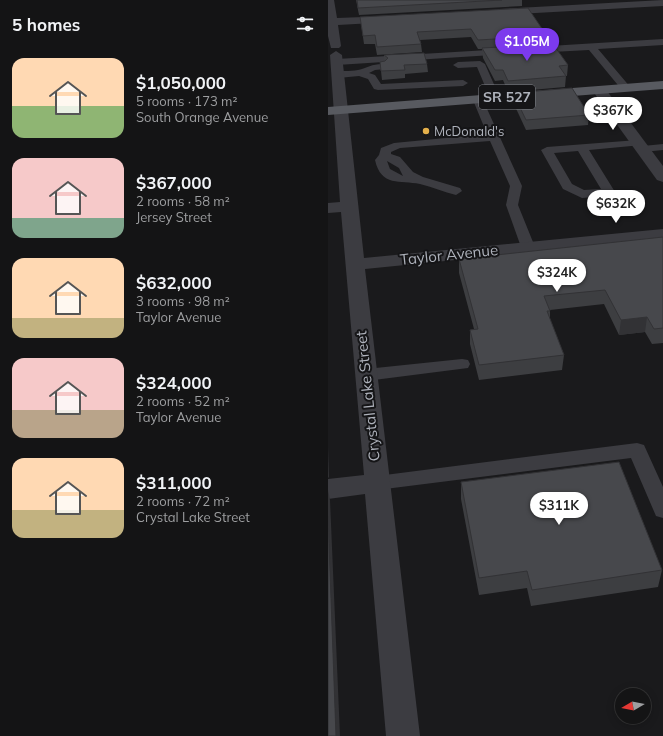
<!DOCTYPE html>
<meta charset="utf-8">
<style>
body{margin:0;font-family:Mulish,sans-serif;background:#1d1d1e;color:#f1f3f6;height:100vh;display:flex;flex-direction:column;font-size:15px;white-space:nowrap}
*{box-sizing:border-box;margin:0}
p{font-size:13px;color:#9d9ea0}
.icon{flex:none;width:22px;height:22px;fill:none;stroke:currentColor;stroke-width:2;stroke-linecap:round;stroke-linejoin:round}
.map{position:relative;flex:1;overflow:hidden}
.panel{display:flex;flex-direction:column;background:#141415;width:328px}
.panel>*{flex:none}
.needle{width:26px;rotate:260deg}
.buttons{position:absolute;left:287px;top:688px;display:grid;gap:8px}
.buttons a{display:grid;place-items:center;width:36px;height:36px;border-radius:50%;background:#141415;box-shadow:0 2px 10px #0003,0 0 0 1px #333334;font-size:20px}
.price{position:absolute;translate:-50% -34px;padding:0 9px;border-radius:14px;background:#fff;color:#222;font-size:13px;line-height:26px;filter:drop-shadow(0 1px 2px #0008)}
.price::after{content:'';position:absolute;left:50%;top:24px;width:12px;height:9px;margin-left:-6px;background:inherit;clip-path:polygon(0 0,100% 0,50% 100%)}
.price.active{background:#7c3aed;color:#fff}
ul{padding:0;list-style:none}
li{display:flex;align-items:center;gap:12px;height:100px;padding:0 12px}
li span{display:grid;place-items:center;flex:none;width:112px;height:80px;border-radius:12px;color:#555}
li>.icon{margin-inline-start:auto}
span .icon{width:48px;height:48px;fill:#fffc;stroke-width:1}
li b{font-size:17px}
h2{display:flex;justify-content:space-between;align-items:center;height:48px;padding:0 12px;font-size:17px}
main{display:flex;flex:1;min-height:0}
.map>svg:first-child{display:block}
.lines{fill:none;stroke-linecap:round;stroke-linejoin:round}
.service{fill:#3c3c41;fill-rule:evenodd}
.minor{fill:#3c3c41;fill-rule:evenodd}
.primary{fill:#585a60;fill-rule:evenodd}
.wall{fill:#3d3e41}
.shaded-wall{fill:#323235}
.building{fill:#47484c;stroke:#323235}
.poi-dot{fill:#e4b04b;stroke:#151517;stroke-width:1.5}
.labels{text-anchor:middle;stroke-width:4;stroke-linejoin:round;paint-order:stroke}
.far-poi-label{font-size:13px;fill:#aeb2bb;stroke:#151517;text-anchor:start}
.shield{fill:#151517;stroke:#80838a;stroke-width:1}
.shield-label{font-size:14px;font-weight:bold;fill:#aeb2bb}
.street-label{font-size:15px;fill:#aeb2bb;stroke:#151517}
</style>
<main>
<section class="panel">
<h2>5 homes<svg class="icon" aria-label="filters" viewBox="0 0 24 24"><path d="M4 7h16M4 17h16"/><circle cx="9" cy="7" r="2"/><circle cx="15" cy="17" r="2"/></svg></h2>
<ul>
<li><span style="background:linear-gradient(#ffd9b3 60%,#8fb573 0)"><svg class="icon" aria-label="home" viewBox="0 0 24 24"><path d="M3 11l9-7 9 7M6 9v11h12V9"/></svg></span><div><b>$1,050,000</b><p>5 rooms · 173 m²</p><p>South Orange Avenue</p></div></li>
<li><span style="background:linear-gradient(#f6c9c9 75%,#7fa58c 0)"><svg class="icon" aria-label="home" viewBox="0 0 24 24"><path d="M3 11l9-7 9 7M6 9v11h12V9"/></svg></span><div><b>$367,000</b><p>2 rooms · 58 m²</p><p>Jersey Street</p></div></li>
<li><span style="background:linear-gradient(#ffd9b3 75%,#c2b280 0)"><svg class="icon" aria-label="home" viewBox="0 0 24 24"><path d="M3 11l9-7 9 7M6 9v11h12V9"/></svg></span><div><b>$632,000</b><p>3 rooms · 98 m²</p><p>Taylor Avenue</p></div></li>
<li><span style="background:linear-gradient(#f6c9c9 65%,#b9a48a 0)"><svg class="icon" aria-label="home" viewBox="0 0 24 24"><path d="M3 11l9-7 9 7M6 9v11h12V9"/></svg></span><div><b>$324,000</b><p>2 rooms · 52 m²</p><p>Taylor Avenue</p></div></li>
<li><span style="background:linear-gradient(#ffd9b3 65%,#c2b280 0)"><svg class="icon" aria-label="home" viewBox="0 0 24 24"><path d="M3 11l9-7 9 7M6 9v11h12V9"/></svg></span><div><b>$311,000</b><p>2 rooms · 72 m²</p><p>Crystal Lake Street</p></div></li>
</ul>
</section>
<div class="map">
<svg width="335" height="736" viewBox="0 0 335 736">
<rect width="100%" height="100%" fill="#1a1a1c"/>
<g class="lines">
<g class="service">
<polygon points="335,39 335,45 270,49 303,88 298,91 294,90 261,50 205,53 200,50 205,47"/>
<polygon points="177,49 180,50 180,54 9,65 4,62 9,59"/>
<polygon points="152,61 157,64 172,98 171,100 167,101 162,98 149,67 130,68 125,65 130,62"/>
<path d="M 54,64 L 57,65 L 59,67 L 57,69 L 47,70 L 41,73 L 47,75 L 53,84 L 135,80 L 140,83 L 135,86 L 50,90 L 46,89 L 40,79 L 31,76 L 10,78 L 5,75 C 11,69 22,72 30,70 C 39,68 44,64 54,64 Z"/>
<path d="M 150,97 L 155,100 L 194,186 L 190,205 L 207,247 L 205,250 L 195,250 L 193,247 L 178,205 L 182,186 L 162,141 L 72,148 L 63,152 L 63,154 L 72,157 L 85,172 L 95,177 L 132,188 L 134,191 L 128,195 C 116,192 104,187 92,184 C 72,180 53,187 47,160 L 51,155 L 53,148 L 66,143 L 159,134 L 145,100 ZM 59,161 L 71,168 L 75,176 L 62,169 Z"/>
<path d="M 310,140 L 314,141 L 316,143 L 314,145 L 261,150 L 287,192 L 281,196 L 254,198 L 235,189 L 213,150 L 219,147 ZM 250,151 L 273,189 L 256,190 L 244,184 L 226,153 Z"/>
<polygon points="335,144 335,150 315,152 309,149 315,146"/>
<polygon points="134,359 140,360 142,364 140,368 38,381 32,379 29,375 32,371 38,369"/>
<polygon points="309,443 316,445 335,487 335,518 328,516 303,458 49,490 42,488 39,483 42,478 49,476"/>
</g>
<g class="minor">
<polygon points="0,0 6,0 9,18 63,16 68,19 63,22 10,25 13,46 11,48 3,48 0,36"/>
<polygon points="335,0 335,6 171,15 166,12 171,9"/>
<polygon points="8,51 14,55 36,258 335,229 335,239 37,269 92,736 58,736 37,494 0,499 0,479 36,475 13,212 0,213 0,203 12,202 2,55"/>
<polygon points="271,86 276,87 335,166 335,182 329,180 264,90"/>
</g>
<polygon class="primary" points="335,81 335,89 0,115 0,107"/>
</g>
<g class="wall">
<polygon points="28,0 194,0 194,6 31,15"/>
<polygon points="32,17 219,36 219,44 240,65 239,76 237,76 238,76 237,87 180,92 175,80 167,81 155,58 154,49 150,49 143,37 92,40 93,44 94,52 49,55 47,44 36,44"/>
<polygon points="56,55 99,64 100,72 77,74 77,78 54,80 52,62 56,62"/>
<polygon points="185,93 261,115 260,125 198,130 185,102"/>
<polygon points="335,237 335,343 324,344 317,332 291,335 276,304 222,310 222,319 236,355 234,370 151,380 142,344 142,330 146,329 131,273 131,259"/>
<polygon points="133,482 334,570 330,587 203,606 199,588 151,595 133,499"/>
</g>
<g class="shaded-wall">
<polygon points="319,317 317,332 291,335 293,320"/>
<polygon points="0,447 1,477 0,478"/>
<polygon points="0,490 2,500 12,736 8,736 0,516"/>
</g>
<g class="building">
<polygon points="29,0 174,0 30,8"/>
<polygon points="200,8 219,36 150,40 143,29 89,32 93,44 49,47 47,35 35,36 32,17"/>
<polygon points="225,44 240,65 231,66 238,76 180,81 175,70 167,70 154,48"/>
<polygon points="96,53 99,64 76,65 77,70 53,71 52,62 57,61 60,58 56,55"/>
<polygon points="244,88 261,115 198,120 185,93"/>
<polygon points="335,237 335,328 326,329 319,317 293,320 277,290 216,296 222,311 219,311 236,355 151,365 142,330 150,329 131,259"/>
<polygon points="291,462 334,570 204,590 199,571 151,578 133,482"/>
<polygon points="0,516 8,736 0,736"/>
</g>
<circle class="poi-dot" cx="98" cy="131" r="4"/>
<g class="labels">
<g class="far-poi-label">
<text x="106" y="136">McDonald's</text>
</g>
<rect class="shield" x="151" y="85" width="56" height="24" rx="3"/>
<g class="shield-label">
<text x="179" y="102">SR 527</text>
</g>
<g class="street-label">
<text transform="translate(121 255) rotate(-6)" y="5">Taylor Avenue</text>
<text transform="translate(40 396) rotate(-96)" y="5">Crystal Lake Street</text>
</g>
</g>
</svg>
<div class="buttons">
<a><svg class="needle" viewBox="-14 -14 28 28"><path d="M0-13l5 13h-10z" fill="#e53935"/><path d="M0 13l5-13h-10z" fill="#9d9ea0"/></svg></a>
</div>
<b class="price active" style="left:199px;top:62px">$1.05M</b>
<b class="price" style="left:285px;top:131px">$367K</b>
<b class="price" style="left:288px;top:224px">$632K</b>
<b class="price" style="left:229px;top:293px">$324K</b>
<b class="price" style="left:231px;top:526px">$311K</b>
</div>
</main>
